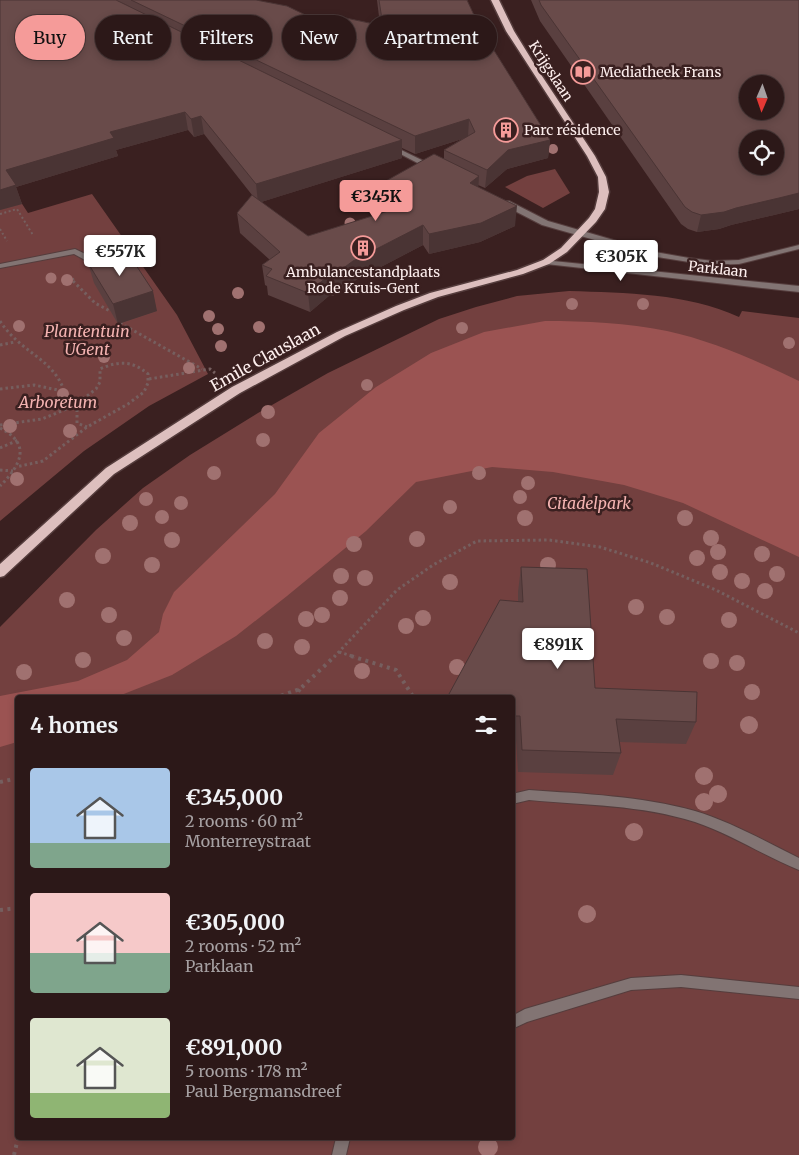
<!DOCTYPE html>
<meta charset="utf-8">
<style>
body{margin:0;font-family:Merriweather,serif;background:#382525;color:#f1f3f6;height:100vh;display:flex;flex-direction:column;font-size:19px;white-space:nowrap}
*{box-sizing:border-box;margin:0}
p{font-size:16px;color:#a6a0a2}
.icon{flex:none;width:28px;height:28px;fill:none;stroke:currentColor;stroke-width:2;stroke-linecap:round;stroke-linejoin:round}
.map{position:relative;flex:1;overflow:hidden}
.side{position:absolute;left:15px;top:695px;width:500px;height:445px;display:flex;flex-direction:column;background:#2c1818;border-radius:5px;box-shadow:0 2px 8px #0003,0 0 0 1px #483737}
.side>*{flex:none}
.hud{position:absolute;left:15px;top:15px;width:500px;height:45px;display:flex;gap:10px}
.needle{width:32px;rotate:182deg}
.controls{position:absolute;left:739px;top:75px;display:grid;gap:10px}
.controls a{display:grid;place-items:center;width:45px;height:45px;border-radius:50%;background:#2c1818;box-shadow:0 2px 8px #0003,0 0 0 1px #483737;font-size:25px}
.price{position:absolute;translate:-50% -42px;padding:0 11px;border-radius:5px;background:#fff;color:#222;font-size:16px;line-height:32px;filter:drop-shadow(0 1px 2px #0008)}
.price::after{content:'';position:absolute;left:50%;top:30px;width:15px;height:11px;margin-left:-8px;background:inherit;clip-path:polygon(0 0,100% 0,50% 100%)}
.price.on{background:#f59b99;color:#111}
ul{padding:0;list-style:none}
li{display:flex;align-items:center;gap:15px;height:125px;padding:0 15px}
li span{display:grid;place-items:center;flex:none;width:140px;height:100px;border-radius:5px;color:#555}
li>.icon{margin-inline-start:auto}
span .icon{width:60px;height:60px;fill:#fffc;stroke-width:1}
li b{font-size:21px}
h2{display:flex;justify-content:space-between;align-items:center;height:60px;padding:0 15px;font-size:21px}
.pill{padding:0 18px;border-radius:22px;background:#2c1818;box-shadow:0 2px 8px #0003,0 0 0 1px #483737;font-size:18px;line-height:45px}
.pill.on{background:#f59b99;color:#111}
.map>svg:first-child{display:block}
.green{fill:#73403f;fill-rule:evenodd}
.water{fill:#9b5352}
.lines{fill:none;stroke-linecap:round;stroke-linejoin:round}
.lane-casing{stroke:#553d3d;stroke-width:2}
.street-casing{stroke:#553d3d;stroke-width:2}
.primary-casing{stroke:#553d3d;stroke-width:3}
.path-far2{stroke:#765f5f;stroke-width:2;stroke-dasharray:2 2.5;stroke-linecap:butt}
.path-far1{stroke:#765f5f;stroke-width:3;stroke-dasharray:2.5 3;stroke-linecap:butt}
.path{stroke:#765f5f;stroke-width:4;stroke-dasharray:3 4.5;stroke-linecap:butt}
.lane{fill:#827473;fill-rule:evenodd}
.street{fill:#827473;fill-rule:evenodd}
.primary{fill:#ddbfbe;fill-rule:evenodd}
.tree{fill:#a07170}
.wall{fill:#5a4040;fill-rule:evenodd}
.shaded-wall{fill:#4a3434}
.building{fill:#694b4a;stroke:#4a3434;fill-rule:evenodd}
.labels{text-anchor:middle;stroke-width:5;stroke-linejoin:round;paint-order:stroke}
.far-street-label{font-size:14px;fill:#fdeeed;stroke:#3a2020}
.far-poi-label{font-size:14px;fill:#fdeeed;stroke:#3a2020;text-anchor:start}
.park-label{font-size:16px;font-style:italic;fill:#f4b3b1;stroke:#3a2020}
.street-label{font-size:16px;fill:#fdeeed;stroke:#3a2020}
</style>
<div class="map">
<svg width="799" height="1155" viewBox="0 0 799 1155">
<rect width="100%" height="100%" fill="#3a2020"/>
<g class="green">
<polygon points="555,169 570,193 543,208 505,187 527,176"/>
<polygon points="0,170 28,213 92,194 177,315 208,374 149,406 84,451 0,521"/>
<path d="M 569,291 C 626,293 686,293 739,317 L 742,311 L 799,318 L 799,1155 L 0,1155 L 0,627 L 96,530 L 143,488 L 190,455 L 258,413 L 328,373 L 439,319 L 476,307 L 517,296 ZM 18,698 L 512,698 L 512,1138 L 18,1138 Z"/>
</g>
<path class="water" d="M 545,321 C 586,321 627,323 667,331 C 713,341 757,361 799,381 L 799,557 L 683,503 L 624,485 L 553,472 L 492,467 L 416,482 L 366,531 L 287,596 L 236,636 L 172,675 L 116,697 L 18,698 L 17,742 L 0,747 L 0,696 L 78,681 L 127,660 L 159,632 L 163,614 L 174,592 L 275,494 L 319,433 L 376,387 L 431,353 L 484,332 Z"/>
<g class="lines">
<g class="lane-casing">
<g id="lane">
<polygon points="75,249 102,262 107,270 106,272 100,272 96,266 74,254 0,268 0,264"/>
<path d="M 529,790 C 585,794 641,796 695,811 C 731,822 765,841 799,858 L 799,870 C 764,856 731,834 695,822 C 642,805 584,805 529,800 L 512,804 L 512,794 Z"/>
</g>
</g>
<g class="street-casing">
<g id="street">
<polygon points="389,146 393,146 436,167 429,169 389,148"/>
<polygon points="503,201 509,201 548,221 655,252 689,258 713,261 739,260 799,245 799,249 739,264 713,265 689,262 651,256 542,225 503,205"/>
<polygon points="543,260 799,286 799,292 546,264 542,262"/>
<polygon points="681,975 799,987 799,999 681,987 631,990 527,1022 512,1029 512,1016 525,1009 631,978"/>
<polygon points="336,1138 350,1138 346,1155 332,1155"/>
</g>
</g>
<g class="primary-casing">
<polygon id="primary" points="491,0 499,0 514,31 538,70 595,156 606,177 609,192 605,209 596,222 567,252 549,264 523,274 438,297 404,310 345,336 240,393 114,474 4,576 0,577 0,564 106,468 232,387 337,332 396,306 430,293 517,270 543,260 561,248 589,218 595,209 599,192 598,177 587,156 506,31"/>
</g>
<g class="path-far2">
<polyline points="0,214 17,209 33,235"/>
<polyline points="0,229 7,241"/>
<polyline points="73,278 74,282"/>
</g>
<g class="path-far1">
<polyline points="73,281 95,303 110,311"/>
<path d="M 0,321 C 25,359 62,358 68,408"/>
<polyline points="120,323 202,369"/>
<polyline points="0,345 15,342"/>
<polyline points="149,379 210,369 215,373"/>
<polyline points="0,389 34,385 67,392"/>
<polyline points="77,404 77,423 87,427"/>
<path d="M 0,425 L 42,419 L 74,406 L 96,389 L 100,382 L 100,369 C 118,361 132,360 148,374 L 148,383 L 144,392 L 128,404 L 87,427 L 43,461 L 16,467"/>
<path d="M 0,428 C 32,444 21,465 0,486"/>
<polyline points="0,448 18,440"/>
<polyline points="0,470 13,471"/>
<polyline points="339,652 355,657"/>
<polyline points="334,657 397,590 433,565 477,541 549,540 600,547 651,563 716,590 799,633"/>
</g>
<g class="path">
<polyline points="351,656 396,670 414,698"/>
<polyline points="274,698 300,689 335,656"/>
<polyline points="294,698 300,689"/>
<polyline points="0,782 18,778"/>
<polyline points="0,910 18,908"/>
<polyline points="14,1155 18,1138"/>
</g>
<use href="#lane" class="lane"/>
<use href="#street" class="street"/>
<use href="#primary" class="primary"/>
</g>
<g class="tree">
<circle cx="480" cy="27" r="4.5"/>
<circle cx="553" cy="149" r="5"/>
<circle cx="350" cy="223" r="5.5"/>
<circle cx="123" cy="251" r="5.5"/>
<circle cx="51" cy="278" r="5.5"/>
<circle cx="67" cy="280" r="6"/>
<circle cx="238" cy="293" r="6"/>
<circle cx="572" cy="304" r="6"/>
<circle cx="643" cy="304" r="6"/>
<circle cx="209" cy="316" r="6"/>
<circle cx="19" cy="326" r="6"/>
<circle cx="259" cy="327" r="6"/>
<circle cx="462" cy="328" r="6"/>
<circle cx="218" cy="329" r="6"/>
<circle cx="789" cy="343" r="6"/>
<circle cx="221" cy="346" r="6"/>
<circle cx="104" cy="357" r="6"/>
<circle cx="189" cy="368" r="6"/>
<circle cx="367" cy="385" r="6"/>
<circle cx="63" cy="394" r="6"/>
<circle cx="268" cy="412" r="7"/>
<circle cx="10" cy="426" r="7"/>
<circle cx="70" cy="431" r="7"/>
<circle cx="263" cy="440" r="7"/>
<circle cx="214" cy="473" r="7"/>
<circle cx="479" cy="473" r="7"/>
<circle cx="17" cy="479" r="7"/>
<circle cx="528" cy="483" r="7"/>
<circle cx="520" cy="497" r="7"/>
<circle cx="146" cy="499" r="7"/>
<circle cx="181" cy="503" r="7"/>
<circle cx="450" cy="507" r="7"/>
<circle cx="162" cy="517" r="7"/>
<circle cx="525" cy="518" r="8"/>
<circle cx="685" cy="518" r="8"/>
<circle cx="130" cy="523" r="8"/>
<circle cx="711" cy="538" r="8"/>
<circle cx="417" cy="539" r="8"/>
<circle cx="172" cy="540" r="8"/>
<circle cx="354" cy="544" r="8"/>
<circle cx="718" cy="552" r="8"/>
<circle cx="762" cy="554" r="8"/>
<circle cx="103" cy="556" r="8"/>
<circle cx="697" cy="558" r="8"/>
<circle cx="152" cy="565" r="8"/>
<circle cx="548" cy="565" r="8"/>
<circle cx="720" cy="572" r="8"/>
<circle cx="777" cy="574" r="8"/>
<circle cx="341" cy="576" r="8"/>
<circle cx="365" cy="578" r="8"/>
<circle cx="742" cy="581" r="8"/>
<circle cx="450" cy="582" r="8"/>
<circle cx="765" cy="591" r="8"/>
<circle cx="340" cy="598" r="8"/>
<circle cx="67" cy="600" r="8"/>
<circle cx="636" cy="607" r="8"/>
<circle cx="109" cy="615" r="8"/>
<circle cx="322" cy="615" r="8"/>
<circle cx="667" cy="617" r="8"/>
<circle cx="423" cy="618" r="8"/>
<circle cx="306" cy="619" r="8"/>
<circle cx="729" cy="620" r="8"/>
<circle cx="406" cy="626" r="8"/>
<circle cx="124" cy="638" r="8"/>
<circle cx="265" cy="641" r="8"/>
<circle cx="302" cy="647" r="8"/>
<circle cx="83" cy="660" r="8"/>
<circle cx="711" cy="661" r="8"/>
<circle cx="737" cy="663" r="8"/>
<circle cx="457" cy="667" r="8"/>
<circle cx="362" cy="671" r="8"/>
<circle cx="24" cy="672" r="8"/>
<circle cx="752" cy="692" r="8"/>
<circle cx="749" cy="725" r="9"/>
<circle cx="704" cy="776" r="9"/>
<circle cx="718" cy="794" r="9"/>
<circle cx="704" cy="802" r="9"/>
<circle cx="634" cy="832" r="9"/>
<circle cx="587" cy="914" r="9"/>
<circle cx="488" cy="1147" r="10"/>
</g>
<g class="wall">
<path d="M 0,0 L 256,0 L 347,35 L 346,18 L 380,25 L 377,0 L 467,0 L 480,28 L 550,140 L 548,158 L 507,169 L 485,188 L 478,185 L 478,187 L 515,226 L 480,242 L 429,254 L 423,245 L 354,281 L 333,296 L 330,295 L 310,312 L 268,295 L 267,286 L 265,285 L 262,265 L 270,260 L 240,233 L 237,213 L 252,195 L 204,134 L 194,137 L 188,130 L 116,150 L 118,156 L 16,187 L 22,204 L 0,210 ZM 462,139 L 444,150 L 444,159 L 368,191 L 369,211 L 377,215 L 308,236 L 261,202 L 402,158 L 402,148 L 415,154 Z"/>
<polygon points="531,0 799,0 799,209 774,215 731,225 719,229 697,232 688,229 681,224 540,21"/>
<polygon points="88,263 157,311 118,324 94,283"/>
<polygon points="521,567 595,688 696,722 686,744 619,742 621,753 613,775 518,772 516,739 512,739 512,698 518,602 518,592"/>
</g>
<g class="shaded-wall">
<polygon points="185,112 188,130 116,150 118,156 16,187 22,204 0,210 0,190 6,170 110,132"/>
<polygon points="201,116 204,134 194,137 191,119"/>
<polygon points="469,119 468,137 415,154 415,136"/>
<polygon points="402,140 402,158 258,203 256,184"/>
<polygon points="550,140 548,158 507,169 485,188 487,170 508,150"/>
<polygon points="479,176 478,195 470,183"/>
<polygon points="799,193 799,209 774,215 731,225 719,229 697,232 701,215"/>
<polygon points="517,206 515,226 480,242 429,254 429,234"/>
<polygon points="423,225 423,245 354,281 333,296 331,277 353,261"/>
<polygon points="329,275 330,295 310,312 308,293"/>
<polygon points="153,291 157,311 118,324 113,304"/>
</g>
<g class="building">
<polygon points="0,0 116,0 402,140 256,184 201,116 191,119 185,112 110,132 114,138 6,170 16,185 0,190"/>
<polygon points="131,0 256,0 287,6 357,40 346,18 383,26 379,0 467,0 480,28 550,140 508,150 487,170 444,150 475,132 469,119 415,136"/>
<path d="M 539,0 L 799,0 L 799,193 L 779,198 L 736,208 L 724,212 L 701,215 L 692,212 L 685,207 L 541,5 ZM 748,84 L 775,84 L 775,111 L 748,111 ZM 748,139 L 775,139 L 775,166 L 748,166 Z"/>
<polygon points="434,154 479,176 470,183 517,206 481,223 429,234 423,225 353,261 331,277 329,275 308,293 266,276 272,269 262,265 280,252 237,213 252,195 308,236 401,207 368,191"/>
<polygon points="126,250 153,291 113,304 88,263 97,260 100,262 106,262 109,259 108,256"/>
<polygon points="521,567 587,569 595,688 697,692 696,722 616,719 621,753 522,750 520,716 512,716 512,698 449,698 449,694 500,600 523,602"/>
</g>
<defs>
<g id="library-ring" transform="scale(1.25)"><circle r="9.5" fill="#3a2020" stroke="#f59b99" stroke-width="1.5"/><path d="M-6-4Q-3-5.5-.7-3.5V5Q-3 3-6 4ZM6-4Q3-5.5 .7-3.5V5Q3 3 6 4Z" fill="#f59b99"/></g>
<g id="building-ring" transform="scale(1.25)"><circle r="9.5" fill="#3a2020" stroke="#f59b99" stroke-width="1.5"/><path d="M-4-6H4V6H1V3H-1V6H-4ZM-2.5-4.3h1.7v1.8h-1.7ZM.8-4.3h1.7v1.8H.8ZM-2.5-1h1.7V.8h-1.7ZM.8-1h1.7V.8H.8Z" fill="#f59b99"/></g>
</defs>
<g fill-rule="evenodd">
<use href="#library-ring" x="583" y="72"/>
<use href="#building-ring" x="506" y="130"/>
<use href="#building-ring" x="363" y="248"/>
</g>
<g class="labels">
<g class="far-street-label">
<text transform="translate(551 71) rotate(57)" y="5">Krijgslaan</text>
<text transform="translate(718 269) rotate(6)" y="5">Parklaan</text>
</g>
<g class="far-poi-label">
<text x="600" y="77">Mediatheek Frans</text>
<text x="524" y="135">Parc résidence</text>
<text x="363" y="277" text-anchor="middle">Ambulancestandplaats<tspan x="363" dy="16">Rode Kruis-Gent</tspan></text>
</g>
<g class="park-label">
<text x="87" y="337">Plantentuin<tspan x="87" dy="18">UGent</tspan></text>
<text x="58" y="408">Arboretum</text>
<text x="589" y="509">Citadelpark</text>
</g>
<g class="street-label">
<text transform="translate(265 357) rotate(-29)" y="6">Emile Clauslaan</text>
</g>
</g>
</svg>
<div class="controls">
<a><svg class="needle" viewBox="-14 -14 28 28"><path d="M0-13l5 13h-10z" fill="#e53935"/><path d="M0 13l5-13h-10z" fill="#a6a0a2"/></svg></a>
<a><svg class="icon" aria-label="locate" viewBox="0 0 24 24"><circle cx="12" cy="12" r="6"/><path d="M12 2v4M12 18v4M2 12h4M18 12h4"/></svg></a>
</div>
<b class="price on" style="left:376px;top:222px">€345K</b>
<b class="price" style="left:120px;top:277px">€557K</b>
<b class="price" style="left:621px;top:282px">€305K</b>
<b class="price" style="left:558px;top:670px">€891K</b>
<div class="hud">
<a class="pill on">Buy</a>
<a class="pill">Rent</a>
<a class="pill">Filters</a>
<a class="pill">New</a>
<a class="pill">Apartment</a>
</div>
<section class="side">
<h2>4 homes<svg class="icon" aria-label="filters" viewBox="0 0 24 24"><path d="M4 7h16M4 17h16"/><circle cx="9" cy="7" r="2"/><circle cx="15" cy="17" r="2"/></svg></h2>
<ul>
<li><span style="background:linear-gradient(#a9c7e8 75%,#7fa58c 0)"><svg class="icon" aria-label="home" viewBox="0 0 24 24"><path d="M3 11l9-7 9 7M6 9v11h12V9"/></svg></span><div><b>€345,000</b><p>2 rooms · 60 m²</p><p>Monterreystraat</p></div></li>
<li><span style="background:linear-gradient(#f6c9c9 60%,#7fa58c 0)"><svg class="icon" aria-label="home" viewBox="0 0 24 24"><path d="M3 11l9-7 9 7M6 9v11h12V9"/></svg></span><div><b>€305,000</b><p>2 rooms · 52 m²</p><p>Parklaan</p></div></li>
<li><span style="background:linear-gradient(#dfe7d0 75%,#8fb573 0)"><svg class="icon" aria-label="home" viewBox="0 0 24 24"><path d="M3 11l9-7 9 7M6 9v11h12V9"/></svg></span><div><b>€891,000</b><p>5 rooms · 178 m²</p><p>Paul Bergmansdreef</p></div></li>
</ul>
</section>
</div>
